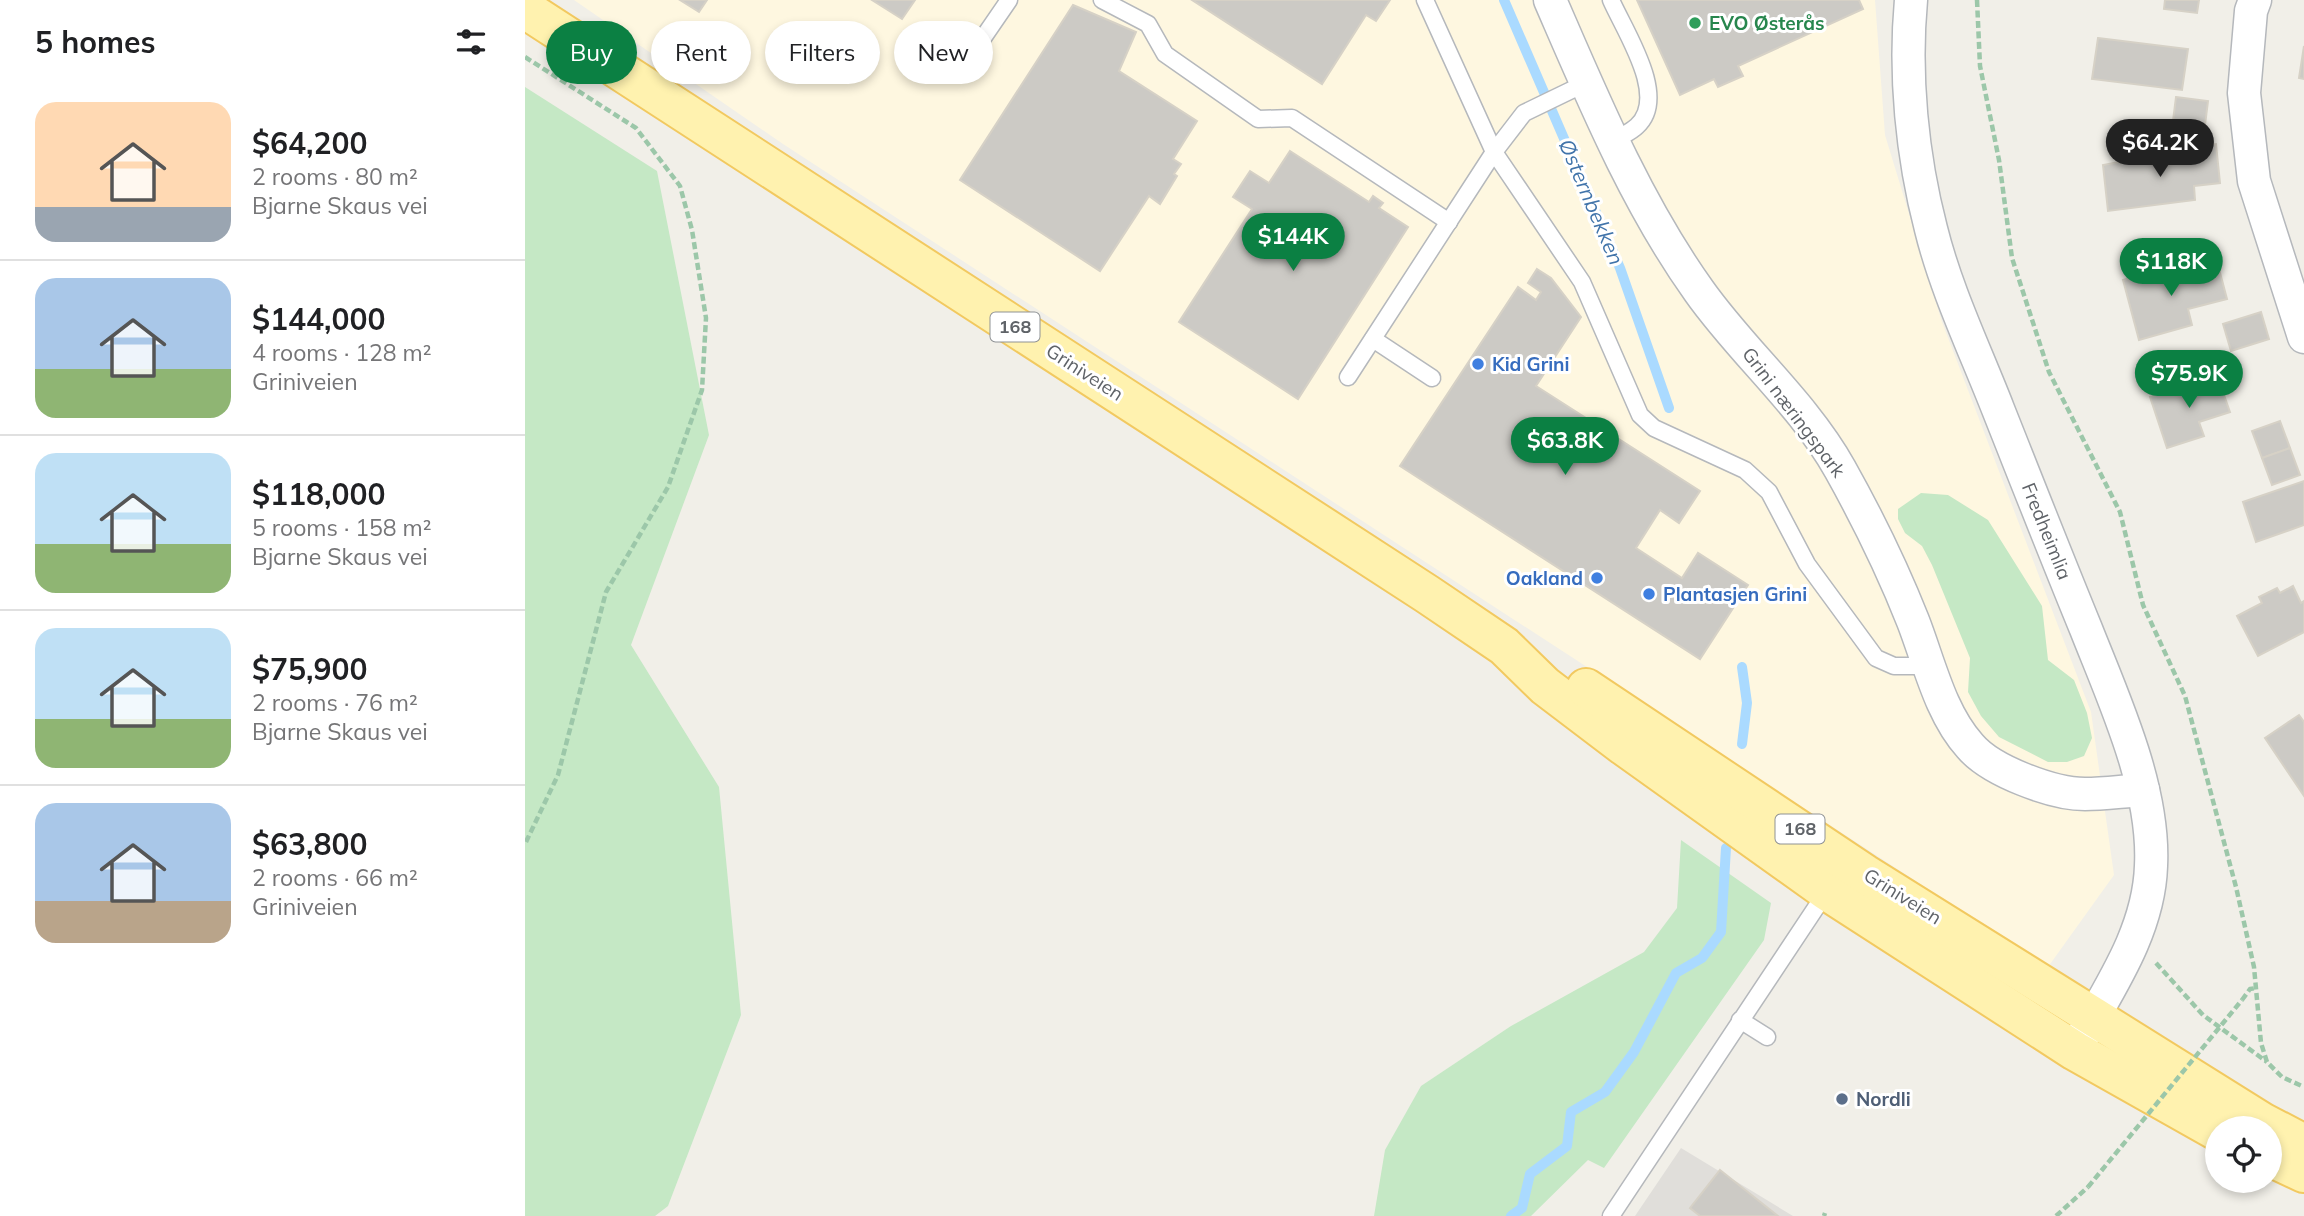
<!DOCTYPE html>
<meta charset="utf-8">
<style>
body{margin:0;font-family:Mulish,sans-serif;background:#f2f2f2;color:#202124;height:100vh;display:flex;flex-direction:column;font-size:26px;white-space:nowrap}
*{box-sizing:border-box;margin:0}
p{font-size:23px;color:#757577}
.icon{flex:none;width:38px;height:38px;fill:none;stroke:currentColor;stroke-width:2;stroke-linecap:round;stroke-linejoin:round}
.map{position:relative;flex:1;overflow:hidden}
.details{display:flex;flex-direction:column;background:#fff;width:525px}
.details>*{flex:none}
.top-card{position:absolute;left:21px;top:21px;width:665px;height:63px;display:flex;gap:14px}
.fabs{position:absolute;left:1680px;top:1116px;display:grid;gap:14px}
.fabs a{display:grid;place-items:center;width:77px;height:77px;border-radius:50%;background:#fff;box-shadow:0 4px 10px #0003;font-size:35px}
.price{position:absolute;translate:-50% -60px;padding:0 16px;border-radius:24px;background:#0b8043;color:#fff;font-size:23px;line-height:46px;filter:drop-shadow(0 2px 4px #0008)}
.price::after{content:'';position:absolute;left:50%;top:42px;width:21px;height:16px;margin-left:-10px;background:inherit;clip-path:polygon(0 0,100% 0,50% 100%)}
.price.active{background:#222;color:#fff}
ul{padding:0;list-style:none}
li{display:flex;align-items:center;gap:21px;height:175px;padding:0 35px}
li+li{border-top:2px solid #e0e0e0}
li span{display:grid;place-items:center;flex:none;width:196px;height:140px;border-radius:21px;color:#555}
li>.icon{margin-inline-start:auto}
span .icon{width:84px;height:84px;fill:#fffc;stroke-width:1}
li b{font-size:30px}
h2{display:flex;justify-content:space-between;align-items:center;height:84px;padding:0 35px;font-size:30px}
.chip{padding:0 24px;border-radius:32px;background:#fff;box-shadow:0 4px 10px #0003;font-size:24px;line-height:63px}
.chip.active{background:#0b8043;color:#fff}
main{display:flex;flex:1;min-height:0}
.map>svg:first-child{display:block}
.commercial{fill:#fef7e0}
.industrial{fill:#e0deda}
.green{fill:#c5e8c5}
.lines{fill:none;stroke-linecap:round;stroke-linejoin:round}
.stream{stroke:#aadaff;stroke-width:10}
.building{fill:#cccac5;stroke:#d6d1c6;stroke-width:2}
.service-casing{stroke:#b5b8bc;stroke-width:19}
.minor-casing{stroke:#b5b8bc;stroke-width:35}
.primary-casing{stroke:#f2c960;stroke-width:42}
.path{stroke:#9cc7a9;stroke-width:4.5;stroke-dasharray:7 3.5;stroke-linecap:butt}
.service{stroke:#fff;stroke-width:16}
.minor{stroke:#fff;stroke-width:32}
.primary{stroke:#fff2af;stroke-width:38}
.path-bridge{stroke:#9cc7a9;stroke-width:4.5;stroke-dasharray:7 3.5;stroke-linecap:butt}
.leisure-dot{fill:#2e9e5b;stroke:#fff;stroke-width:2.5}
.shop-dot{fill:#3f7fe0;stroke:#fff;stroke-width:2.5}
.service-dot{fill:#5c6f8a;stroke:#fff;stroke-width:2.5}
.labels{text-anchor:middle;stroke-width:6;stroke-linejoin:round;paint-order:stroke}
.shield{fill:#fff;stroke:#8f9295;stroke-width:2}
.shield-label{font-size:18px;font-weight:bold;fill:#5f6368}
.leisure-label{font-size:19px;font-weight:bold;fill:#27864d;stroke:#fff;text-anchor:start}
.shop-label{font-size:19px;font-weight:bold;fill:#366cbe;stroke:#fff;text-anchor:start}
.street-label{font-size:19px;fill:#5f6368;stroke:#fff}
.service-label{font-size:19px;font-weight:bold;fill:#4e5e75;stroke:#fff;text-anchor:start}
.water-label{font-size:21px;font-style:italic;fill:#4174aa;stroke:#fff}
</style>
<main>
<section class="details">
<h2>5 homes<svg class="icon" aria-label="filters" viewBox="0 0 24 24"><path d="M4 7h16M4 17h16"/><circle cx="9" cy="7" r="2"/><circle cx="15" cy="17" r="2"/></svg></h2>
<ul>
<li><span style="background:linear-gradient(#ffd9b3 75%,#9aa5b1 0)"><svg class="icon" aria-label="home" viewBox="0 0 24 24"><path d="M3 11l9-7 9 7M6 9v11h12V9"/></svg></span><div><b>$64,200</b><p>2 rooms · 80 m²</p><p>Bjarne Skaus vei</p></div></li>
<li><span style="background:linear-gradient(#a9c7e8 65%,#8fb573 0)"><svg class="icon" aria-label="home" viewBox="0 0 24 24"><path d="M3 11l9-7 9 7M6 9v11h12V9"/></svg></span><div><b>$144,000</b><p>4 rooms · 128 m²</p><p>Griniveien</p></div></li>
<li><span style="background:linear-gradient(#bfe0f5 65%,#8fb573 0)"><svg class="icon" aria-label="home" viewBox="0 0 24 24"><path d="M3 11l9-7 9 7M6 9v11h12V9"/></svg></span><div><b>$118,000</b><p>5 rooms · 158 m²</p><p>Bjarne Skaus vei</p></div></li>
<li><span style="background:linear-gradient(#bfe0f5 65%,#8fb573 0)"><svg class="icon" aria-label="home" viewBox="0 0 24 24"><path d="M3 11l9-7 9 7M6 9v11h12V9"/></svg></span><div><b>$75,900</b><p>2 rooms · 76 m²</p><p>Bjarne Skaus vei</p></div></li>
<li><span style="background:linear-gradient(#a9c7e8 70%,#b9a48a 0)"><svg class="icon" aria-label="home" viewBox="0 0 24 24"><path d="M3 11l9-7 9 7M6 9v11h12V9"/></svg></span><div><b>$63,800</b><p>2 rooms · 66 m²</p><p>Griniveien</p></div></li>
</ul>
</section>
<div class="map">
<svg width="1779" height="1216" viewBox="0 0 1779 1216">
<rect width="100%" height="100%" fill="#f1efe8"/>
<polygon class="commercial" points="49,0 1350,0 1360,135 1417,322 1566,712 1589,875 1523,967 258,144"/>
<polygon class="industrial" points="1156,1148 1268,1216 1110,1216"/>
<g class="green">
<polygon points="0,87 132,171 184,435 106,645 194,787 216,1015 143,1206 130,1216 0,1216"/>
<polygon points="1396,493 1423,495 1463,520 1517,606 1523,660 1549,680 1562,713 1567,738 1559,756 1542,762 1523,762 1474,737 1456,716 1443,692 1445,658 1407,565 1397,546 1380,533 1373,519 1373,509"/>
<polygon points="1156,840 1246,903 1239,940 1079,1168 1063,1160 1006,1216 849,1216 860,1150 896,1086 986,1026 1119,952 1152,908"/>
</g>
<g class="lines">
<g class="stream">
<polyline points="979,0 1095,268 1144,408"/>
<polyline points="1217,667 1222,703 1217,744"/>
<polyline points="986,1216 997,1208 1005,1174 1042,1146 1046,1112 1080,1092 1109,1052 1151,973 1177,958 1196,932 1201,848"/>
</g>
</g>
<g class="building">
<polygon points="155,0 182,0 174,12"/>
<polygon points="347,0 390,0 377,19"/>
<polygon points="667,0 865,0 851,21 841,15 797,84"/>
<polygon points="1112,0 1334,0 1338,9 1213,66 1218,76 1193,87 1189,79 1155,95"/>
<polygon points="1640,0 1674,0 1672,13 1639,9"/>
<polygon points="548,5 611,32 594,71 672,121 648,159 656,164 649,174 652,176 635,204 624,196 575,271 435,180"/>
<polygon points="1573,38 1663,49 1657,90 1567,79"/>
<polygon points="1779,46 1779,79 1774,78"/>
<polygon points="1651,97 1683,101 1679,133 1647,129"/>
<polygon points="1691,144 1695,183 1669,186 1670,200 1583,211 1578,165 1631,155 1631,158 1662,155 1660,148"/>
<polygon points="765,151 844,202 848,196 858,203 854,208 883,227 773,399 654,322 727,209 708,197 725,171 744,183"/>
<polygon points="1656,264 1659,275 1693,265 1702,299 1663,309 1667,325 1614,340 1598,280"/>
<polygon points="1012,269 1026,278 1056,317 1011,386 1175,491 1154,523 1135,510 1111,548 1157,578 1173,553 1223,585 1175,659 875,466 993,287 1011,300 1016,292 1003,283"/>
<polygon points="1736,312 1744,339 1706,351 1698,324"/>
<polygon points="1692,375 1705,412 1674,422 1679,436 1642,448 1625,397"/>
<polygon points="1755,421 1765,448 1737,458 1727,431"/>
<polygon points="1765,448 1775,475 1747,485 1737,458"/>
<polygon points="1779,481 1779,525 1731,542 1718,502"/>
<polygon points="1768,586 1776,603 1779,601 1779,632 1733,656 1712,616 1737,603 1734,597 1752,588 1755,593"/>
<polygon points="1774,715 1779,722 1779,796 1740,738"/>
<polygon points="1195,1170 1253,1216 1175,1216 1165,1208"/>
</g>
<g class="lines">
<g class="service-casing">
<g id="service">
<polyline points="577,0 623,24 640,54 733,119 767,118 924,222"/>
<polyline points="900,0 969,152 1057,282 1115,415 1129,428 1220,470 1244,492 1282,564 1351,658 1369,666 1405,666"/>
<path d="M 1086,0 C 1100,32 1144,97 1112,126 C 1106,132 1096,136 1089,141"/>
<polyline points="449,51 484,0"/>
<polyline points="848,339 907,378"/>
<polyline points="823,377 969,152 999,113 1061,83"/>
<polyline points="1215,1020 1242,1037"/>
<polyline points="1086,1216 1302,891"/>
</g>
</g>
<g class="minor-casing">
<g id="minor">
<path d="M 1025,0 C 1068,99 1111,203 1174,291 C 1217,352 1278,403 1315,469 C 1343,519 1367,568 1388,621 C 1404,662 1415,713 1445,746 C 1466,771 1528,794 1560,794 C 1579,794 1599,791 1618,790"/>
<path d="M 1386,0 C 1379,75 1387,156 1406,229 C 1421,290 1450,350 1473,409 C 1502,482 1531,556 1561,629 C 1589,700 1630,788 1626,866 C 1624,929 1587,984 1557,1037"/>
<polyline points="1730,0 1726,11 1719,93 1729,181 1779,337"/>
</g>
</g>
<g class="primary-casing">
<g id="primary">
<polyline points="0,9 902,594 979,646 1020,686 1099,746 1302,891 1550,1051 1692,1131"/>
<polyline points="1061,688 1340,874 1737,1122 1779,1144"/>
<polyline points="1745,1157 1779,1173"/>
</g>
</g>
<g class="path">
<polyline points="1452,0 1455,66 1474,160 1487,258 1524,372 1595,512 1618,605 1660,696 1711,887 1729,967 1736,1043 1742,1062 1757,1077 1779,1087"/>
<polyline points="0,57 111,128 155,186 167,230 181,318 177,390 143,487 81,592 33,775 0,844"/>
<polyline points="1631,963 1678,1015 1742,1062"/>
<polyline points="1717,1000 1725,989 1731,988"/>
<polyline points="1299,1216 1300,1213"/>
<polyline points="1531,1216 1563,1187"/>
</g>
<use href="#service" class="service"/>
<use href="#minor" class="minor"/>
<use href="#primary" class="primary"/>
<polyline class="path-bridge" points="1563,1187 1717,1000"/>
</g>
<circle class="leisure-dot" cx="1170" cy="23" r="7"/>
<g class="shop-dot">
<circle cx="953" cy="364" r="7"/>
<circle cx="1072" cy="578" r="7"/>
<circle cx="1124" cy="594" r="7"/>
</g>
<circle class="service-dot" cx="1317" cy="1099" r="7"/>
<g class="labels">
<g class="shield">
<rect x="465.5" y="312.5" width="49" height="29" rx="5"/>
<rect x="1250.5" y="814.5" width="49" height="29" rx="5"/>
</g>
<g class="shield-label">
<text x="490" y="333">168</text>
<text x="1275" y="835">168</text>
</g>
<g class="leisure-label">
<text x="1184" y="30">EVO Østerås</text>
</g>
<g class="shop-label">
<text x="967" y="371">Kid Grini</text>
<text x="1058" y="585" text-anchor="end">Oakland</text>
<text x="1138" y="601">Plantasjen Grini</text>
</g>
<g class="street-label">
<text transform="translate(560 372) rotate(33)" y="7">Griniveien</text>
<text transform="translate(1269 412) rotate(53)" y="7">Grini næringspark</text>
<text transform="translate(1522 531) rotate(68)" y="7">Fredheimlia</text>
<text transform="translate(1378 896) rotate(32)" y="7">Griniveien</text>
</g>
<g class="service-label">
<text x="1331" y="1106">Nordli</text>
</g>
<g class="water-label">
<text transform="translate(1066 202) rotate(67)" y="7">Østernbekken</text>
</g>
</g>
</svg>
<div class="fabs">
<a><svg class="icon" aria-label="locate" viewBox="0 0 24 24"><circle cx="12" cy="12" r="6"/><path d="M12 2v4M12 18v4M2 12h4M18 12h4"/></svg></a>
</div>
<b class="price active" style="left:1635px;top:179px">$64.2K</b>
<b class="price" style="left:768px;top:273px">$144K</b>
<b class="price" style="left:1646px;top:298px">$118K</b>
<b class="price" style="left:1664px;top:410px">$75.9K</b>
<b class="price" style="left:1040px;top:477px">$63.8K</b>
<div class="top-card">
<a class="chip active">Buy</a>
<a class="chip">Rent</a>
<a class="chip">Filters</a>
<a class="chip">New</a>
</div>
</div>
</main>
